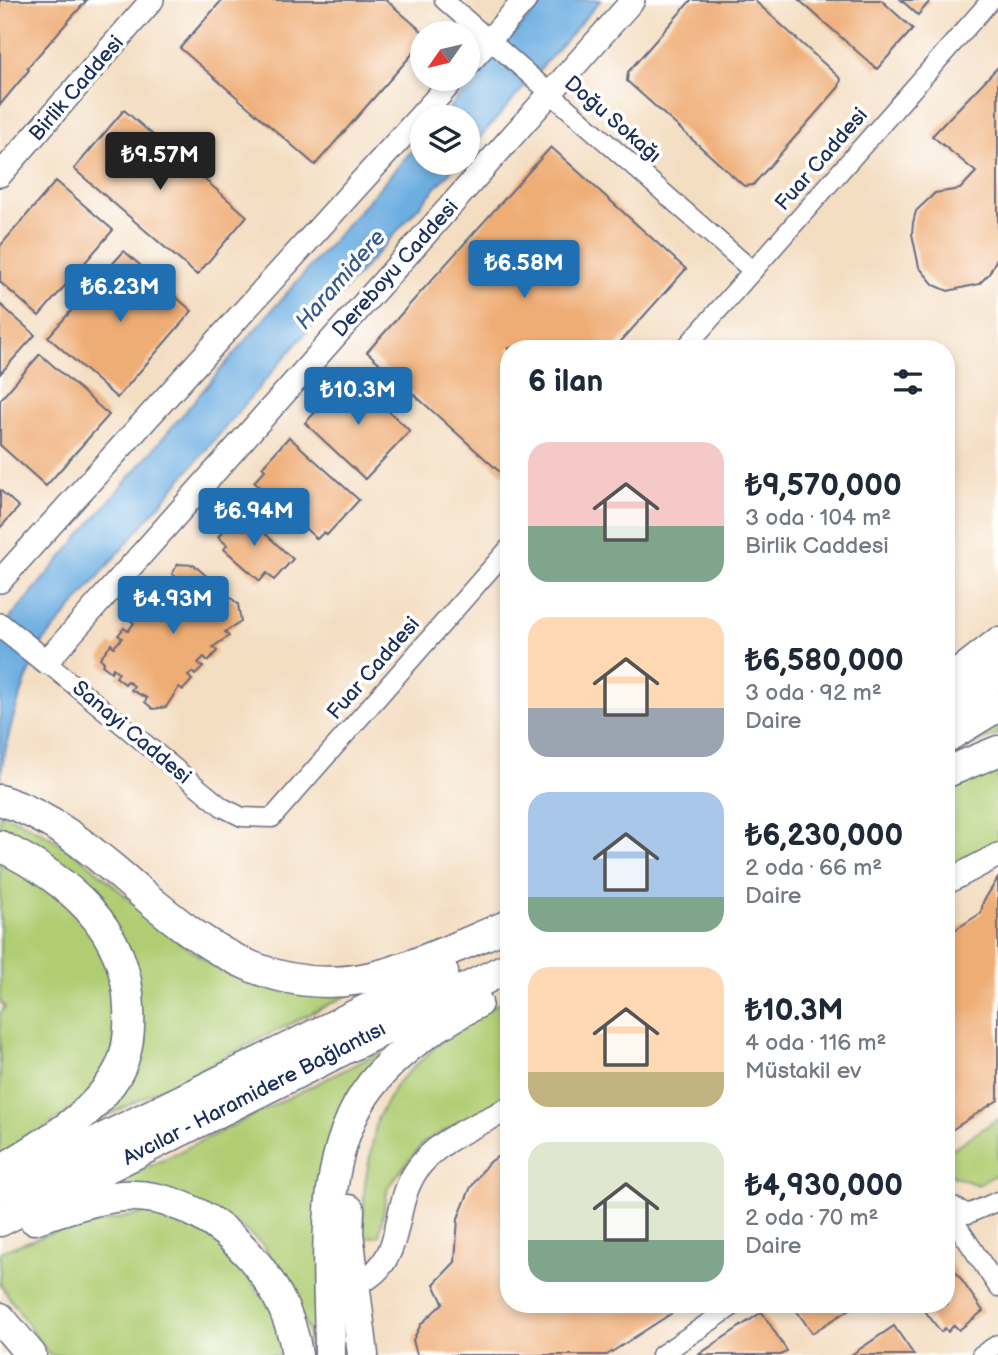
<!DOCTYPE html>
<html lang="tr">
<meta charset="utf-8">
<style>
body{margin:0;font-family:"Balsamiq Sans",sans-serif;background:#f6f6f7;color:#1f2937;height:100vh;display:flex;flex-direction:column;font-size:26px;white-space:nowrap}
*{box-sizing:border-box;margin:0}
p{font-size:23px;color:#747a83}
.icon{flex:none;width:38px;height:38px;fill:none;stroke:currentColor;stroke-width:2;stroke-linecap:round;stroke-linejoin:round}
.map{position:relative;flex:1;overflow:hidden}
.panel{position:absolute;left:500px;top:340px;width:455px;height:973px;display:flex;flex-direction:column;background:#fff;border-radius:28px;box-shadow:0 4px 10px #0003}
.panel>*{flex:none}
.needle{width:46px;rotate:236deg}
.controls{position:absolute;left:410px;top:21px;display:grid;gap:14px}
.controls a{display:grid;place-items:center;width:70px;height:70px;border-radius:50%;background:#fff;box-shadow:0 4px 10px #0003;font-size:35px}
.price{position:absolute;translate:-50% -60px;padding:0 16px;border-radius:7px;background:#1f6fb2;color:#fff;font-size:23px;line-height:46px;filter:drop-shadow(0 2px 4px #0008)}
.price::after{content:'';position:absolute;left:50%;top:42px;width:21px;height:16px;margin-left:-10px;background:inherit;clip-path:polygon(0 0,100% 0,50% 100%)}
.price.current{background:#222;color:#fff}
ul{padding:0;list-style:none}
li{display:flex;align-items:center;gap:21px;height:175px;padding:0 28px}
li span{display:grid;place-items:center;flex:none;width:196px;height:140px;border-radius:21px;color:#555}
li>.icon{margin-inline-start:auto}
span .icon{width:84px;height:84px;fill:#fffc;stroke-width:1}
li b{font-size:30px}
h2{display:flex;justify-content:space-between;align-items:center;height:84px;padding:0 28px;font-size:30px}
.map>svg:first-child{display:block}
.green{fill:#b0cd73;stroke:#667e68;stroke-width:2}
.water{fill:#6daee1;stroke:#446ea0;stroke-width:2}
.building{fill:#efad76}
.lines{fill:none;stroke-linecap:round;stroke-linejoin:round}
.minor-casing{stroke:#676c81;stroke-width:21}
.tertiary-casing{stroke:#676c81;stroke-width:26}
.trunk-casing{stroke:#676c81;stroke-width:33}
.minor{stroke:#fff;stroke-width:18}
.tertiary{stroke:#fff;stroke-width:23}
.trunk{stroke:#fff;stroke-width:30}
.labels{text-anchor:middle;stroke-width:7;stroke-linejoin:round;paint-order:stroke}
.street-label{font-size:21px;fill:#1b2f5e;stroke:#fff}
.water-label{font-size:23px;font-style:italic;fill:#385b8c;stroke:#fff}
</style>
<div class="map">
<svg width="998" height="1355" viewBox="0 0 998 1355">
<rect width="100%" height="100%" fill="#fff"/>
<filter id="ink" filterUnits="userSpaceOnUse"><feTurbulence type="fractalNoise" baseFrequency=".0143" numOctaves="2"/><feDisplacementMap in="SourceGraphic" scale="14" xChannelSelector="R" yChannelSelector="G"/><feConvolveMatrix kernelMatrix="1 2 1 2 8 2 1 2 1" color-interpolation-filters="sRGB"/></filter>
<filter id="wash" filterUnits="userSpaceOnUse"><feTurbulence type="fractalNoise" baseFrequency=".00686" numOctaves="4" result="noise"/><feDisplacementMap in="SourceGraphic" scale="28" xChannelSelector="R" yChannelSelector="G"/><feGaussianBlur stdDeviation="1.57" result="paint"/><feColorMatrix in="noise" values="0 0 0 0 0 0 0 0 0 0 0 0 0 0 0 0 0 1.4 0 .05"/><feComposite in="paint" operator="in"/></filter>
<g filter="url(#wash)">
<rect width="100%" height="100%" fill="#f4dec2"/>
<g class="green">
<polygon points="998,724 998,734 949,755"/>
<polygon points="998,767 998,847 947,873 947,786"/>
<path d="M 0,813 C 29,824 59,841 84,860 C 134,900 177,951 237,977 C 271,992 311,992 348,995 L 95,1122 L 132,963 L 0,835 Z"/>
<polygon points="0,858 69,905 104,946 119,987 113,1055 84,1100 0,1160 0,1013 5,1007 0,1002"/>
<polygon points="509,998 509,1096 423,1143 388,1187 379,1236 362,1238 365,1183 377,1119 398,1082 460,1023"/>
<polygon points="385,1050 357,1086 318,1355 309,1355 308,1330 293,1297 262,1244 233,1221 116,1183"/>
<polygon points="998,1119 998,1173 978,1185 947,1174 947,1152"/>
<polygon points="156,1211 188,1223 229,1248 273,1312 283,1355 49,1355 0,1284 0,1252 53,1232"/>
</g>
<g class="water">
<polygon points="544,0 601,0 467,152 467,117 441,117"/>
<path d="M 422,139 L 422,163 L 458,163 L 290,351 L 43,642 C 20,690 7,730 0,782 L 0,634 L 11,617 L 245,341 Z"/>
</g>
<g id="blocks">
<g class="building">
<polygon points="0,0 87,0 27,68 29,70 0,105"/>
<polygon points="222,0 386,0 424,33 422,43 315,165 180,48"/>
<polygon points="691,0 754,0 841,79 839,87 753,185 744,186 627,81 628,72"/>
<polygon points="799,0 881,0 913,29 877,69"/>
<polygon points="901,0 931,0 918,15"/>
<polygon points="998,67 998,256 989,274 979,284 948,291 934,285 919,267 912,234 913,223 916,211 935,193 960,189 976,172 932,136"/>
<polygon points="124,110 247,216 197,275 74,169"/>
<polygon points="551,147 686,269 615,348 509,348 509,466 502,474 367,352"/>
<polygon points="56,181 113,230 39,316 0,282 0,246"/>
<polygon points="124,251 192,311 117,398 48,337"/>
<polygon points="0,304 35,335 0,374"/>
<polygon points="40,354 109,415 46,486 0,445 0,400"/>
<polygon points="350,375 410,431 365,479 305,423"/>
<polygon points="289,437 359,500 327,535 324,532 317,539 254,482 265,470 262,467"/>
<polygon points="0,490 19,507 0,528"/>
<polygon points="240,511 293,559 274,580 267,573 260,581 224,549 227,545 218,537"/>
<polygon points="178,564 194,565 238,604 241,622 225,632 229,636 213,647 217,651 208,661 204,657 198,663 203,667 195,675 192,672 188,676 192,680 183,690 179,687 166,707 153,709 145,702 147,698 131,690 134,686 127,681 125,684 116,677 119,673 113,668 111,672 102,665 104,662 100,658 111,644 114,647 122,638 118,635 124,628 128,631 134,623 130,620 137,612 142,614 147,608 144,604 151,595 154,598 159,589 176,577 172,574"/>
<polygon points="998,878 998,1100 947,1133 947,935 981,913 983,902"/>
<polygon points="509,1149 509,1304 686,1304 607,1355 417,1355 413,1340 421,1324 443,1303 434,1284 455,1262 458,1218 470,1189 487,1164"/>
<polygon points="947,1259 983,1311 959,1330 954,1325 948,1332 945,1328 941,1332 925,1311 926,1304 947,1304"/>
<polygon points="792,1304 858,1304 812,1333"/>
<polygon points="762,1312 787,1351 781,1355 698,1355"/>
<polygon points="894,1326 914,1355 851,1355"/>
</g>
</g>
</g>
<g filter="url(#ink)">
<use href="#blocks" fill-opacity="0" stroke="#676c81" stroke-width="2"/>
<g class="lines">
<g class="minor-casing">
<g id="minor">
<polyline points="444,0 753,271"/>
<polyline points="685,348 991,0"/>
<polyline points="46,662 222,807 242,817 272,818 509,548"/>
<polyline points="947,1203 968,1214 998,1201"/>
<polyline points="947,1210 998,1287"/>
<polyline points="661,1355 736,1304"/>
<polyline points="981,1355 998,1344"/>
</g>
</g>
<g class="tertiary-casing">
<g id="tertiary">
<polyline points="467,65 525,0"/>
<polyline points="0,175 152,0"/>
<polyline points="0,581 454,79"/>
<polyline points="0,625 46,662 633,0"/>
<polyline points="947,882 998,855"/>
<path d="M 354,1277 L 369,1277 C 407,1250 390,1200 422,1163 C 443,1138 481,1123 509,1109"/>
</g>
</g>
<g class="trunk-casing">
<g id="trunk">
<polyline points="947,683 998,643"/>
<polyline points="947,707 998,673"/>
<polyline points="947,737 998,706"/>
<polyline points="947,772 998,751"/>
<path d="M 0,800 C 54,817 95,853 137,889 C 213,955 286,1004 391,972 C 431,959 470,941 509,925"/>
<path d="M 0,846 C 67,879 127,927 129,1008 C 130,1029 129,1051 119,1070 C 96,1114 47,1142 6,1167"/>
<polyline points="0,1189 443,972"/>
<polyline points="349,1210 348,1233 363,1355"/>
<path d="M 34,1219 C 62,1210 93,1199 122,1196 C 207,1190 287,1275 297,1355"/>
<polyline points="0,1221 509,967"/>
<polyline points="0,1318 31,1355"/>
<path d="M 330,1355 C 330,1269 315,1157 372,1084 C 400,1048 437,1025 477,1003"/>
</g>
</g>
<use href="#minor" class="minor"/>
<use href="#tertiary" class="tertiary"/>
<use href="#trunk" class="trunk"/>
</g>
</g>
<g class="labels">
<g class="street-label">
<text transform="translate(76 88) rotate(-49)" y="7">Birlik Caddesi</text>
<text transform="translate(613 119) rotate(41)" y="7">Doğu Sokağı</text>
<text transform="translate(821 159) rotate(-49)" y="7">Fuar Caddesi</text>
<text transform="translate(395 268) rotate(-48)" y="7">Dereboyu Caddesi</text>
<text transform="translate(373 668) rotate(-49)" y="7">Fuar Caddesi</text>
<text transform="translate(132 732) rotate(40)" y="7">Sanayi Caddesi</text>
<text transform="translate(254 1093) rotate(-27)" y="7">Avcılar - Haramidere Bağlantısı</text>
</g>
<g class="water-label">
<text transform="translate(340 279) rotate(-49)" y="8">Haramidere</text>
</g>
</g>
</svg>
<div class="controls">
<a><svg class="needle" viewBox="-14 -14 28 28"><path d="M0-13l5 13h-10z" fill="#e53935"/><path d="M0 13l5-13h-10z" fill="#747a83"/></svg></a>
<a><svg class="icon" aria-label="layers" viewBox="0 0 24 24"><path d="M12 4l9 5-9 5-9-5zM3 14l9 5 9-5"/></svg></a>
</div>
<b class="price current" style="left:160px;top:192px">₺9.57M</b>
<b class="price" style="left:524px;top:300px">₺6.58M</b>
<b class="price" style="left:120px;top:324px">₺6.23M</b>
<b class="price" style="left:358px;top:427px">₺10.3M</b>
<b class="price" style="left:254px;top:548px">₺6.94M</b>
<b class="price" style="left:173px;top:636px">₺4.93M</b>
<section class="panel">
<h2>6 ilan<svg class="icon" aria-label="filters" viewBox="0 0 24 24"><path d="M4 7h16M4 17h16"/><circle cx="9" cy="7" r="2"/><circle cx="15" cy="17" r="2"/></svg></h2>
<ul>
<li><span style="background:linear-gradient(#f6c9c9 60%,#7fa58c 0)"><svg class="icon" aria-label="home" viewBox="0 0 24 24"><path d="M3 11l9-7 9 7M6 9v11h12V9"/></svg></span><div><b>₺9,570,000</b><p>3 oda · 104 m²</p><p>Birlik Caddesi</p></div></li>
<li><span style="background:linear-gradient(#ffd9b3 65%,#9aa5b1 0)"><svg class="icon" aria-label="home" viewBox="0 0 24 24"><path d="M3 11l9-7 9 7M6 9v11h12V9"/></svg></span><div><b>₺6,580,000</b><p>3 oda · 92 m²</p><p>Daire</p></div></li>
<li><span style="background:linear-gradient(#a9c7e8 75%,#7fa58c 0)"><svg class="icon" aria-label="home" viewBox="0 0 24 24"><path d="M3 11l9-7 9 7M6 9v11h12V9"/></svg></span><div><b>₺6,230,000</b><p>2 oda · 66 m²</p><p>Daire</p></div></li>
<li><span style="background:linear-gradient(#ffd9b3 75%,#c2b280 0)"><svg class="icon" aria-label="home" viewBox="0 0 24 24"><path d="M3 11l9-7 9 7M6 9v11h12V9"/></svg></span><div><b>₺10.3M</b><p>4 oda · 116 m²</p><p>Müstakil ev</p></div></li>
<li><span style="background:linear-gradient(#dfe7d0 70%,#7fa58c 0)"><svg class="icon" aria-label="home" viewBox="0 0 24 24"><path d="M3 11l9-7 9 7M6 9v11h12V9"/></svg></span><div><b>₺4,930,000</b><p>2 oda · 70 m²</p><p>Daire</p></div></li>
</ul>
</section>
</div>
